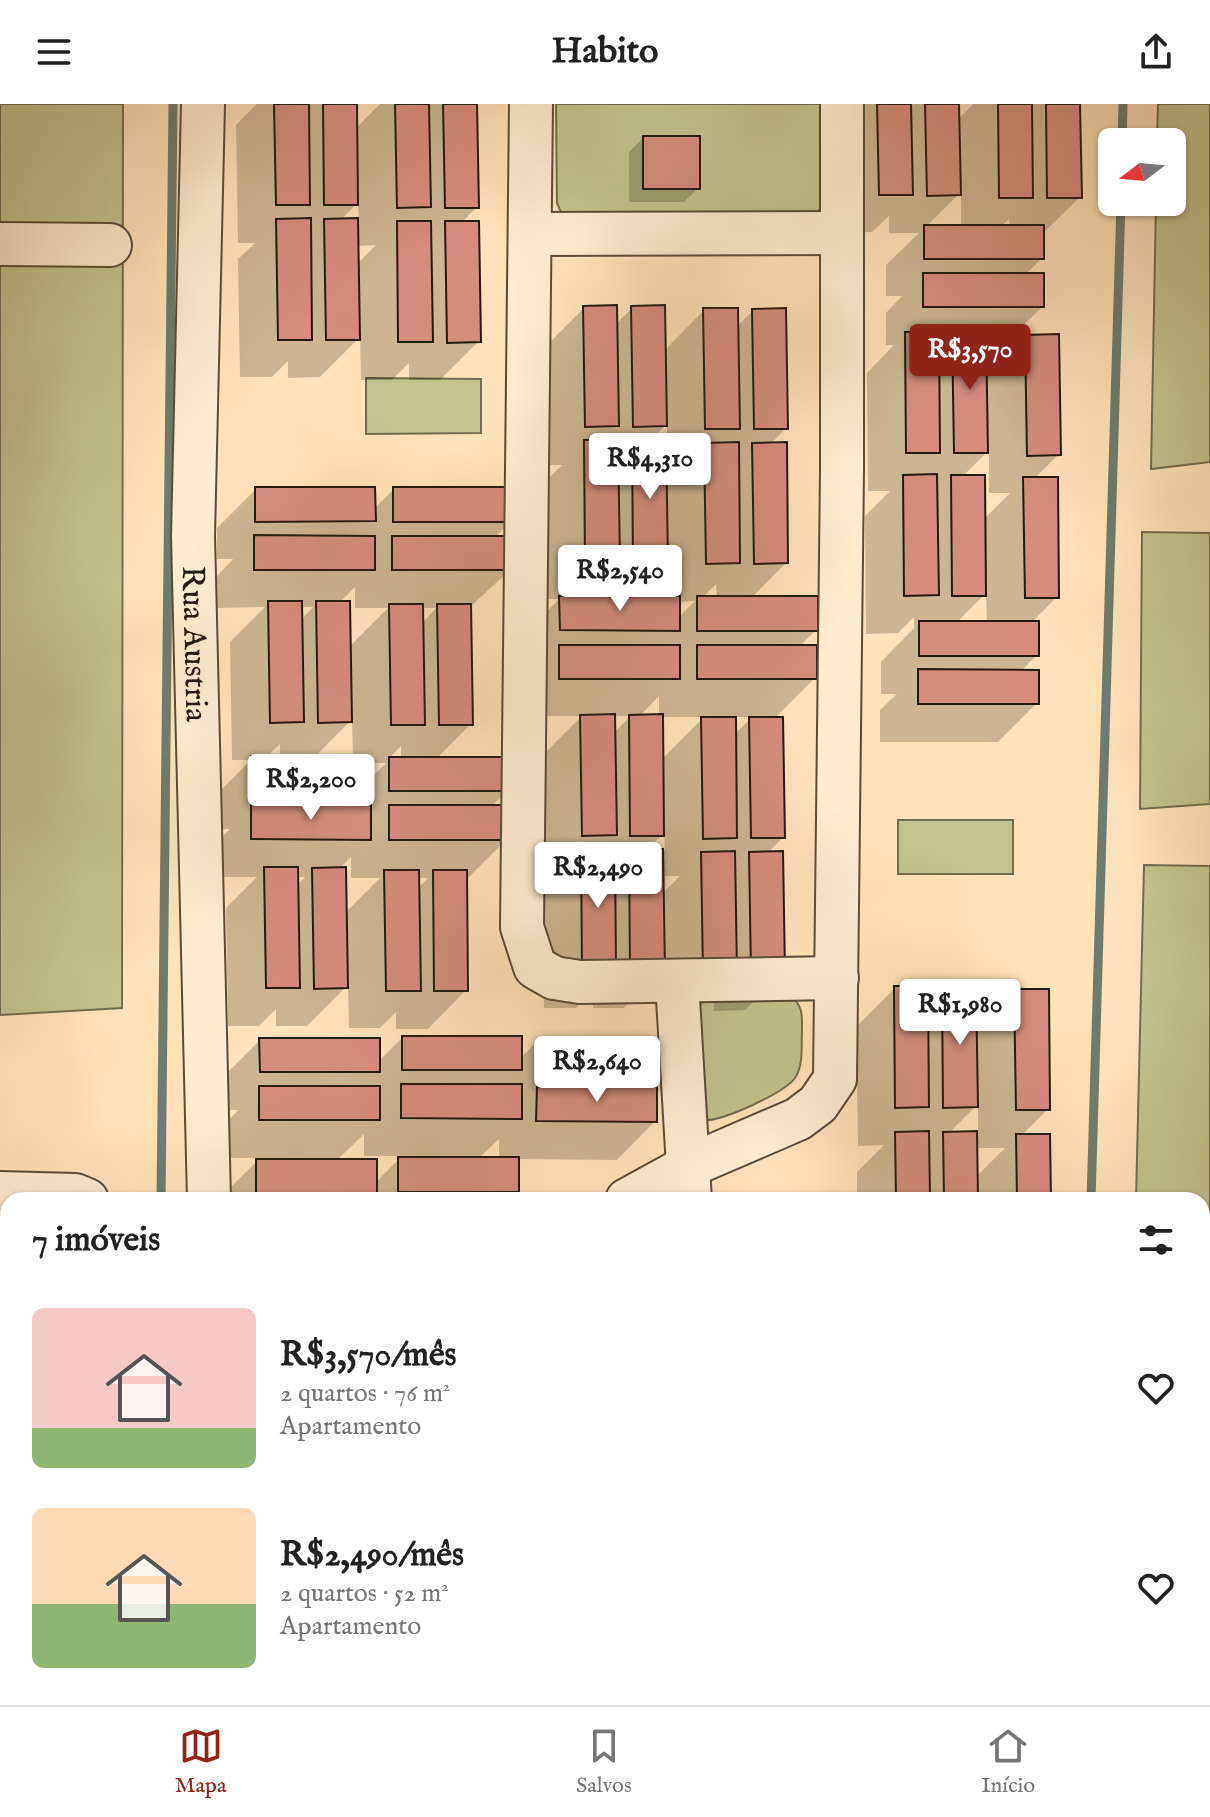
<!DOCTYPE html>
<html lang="pt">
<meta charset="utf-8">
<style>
body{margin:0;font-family:"IM FELL English",serif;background:#f2f2f2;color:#222;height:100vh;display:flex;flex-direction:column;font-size:30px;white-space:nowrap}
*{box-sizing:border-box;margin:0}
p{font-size:26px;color:#767676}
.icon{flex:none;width:44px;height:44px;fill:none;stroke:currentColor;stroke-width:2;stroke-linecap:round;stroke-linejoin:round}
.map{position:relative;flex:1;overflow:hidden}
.panel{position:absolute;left:0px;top:1088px;width:1210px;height:514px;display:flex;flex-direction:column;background:#fff;border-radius:24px 24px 0 0;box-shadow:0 2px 6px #0004}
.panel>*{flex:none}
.needle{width:52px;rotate:254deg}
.fabs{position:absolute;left:1098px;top:24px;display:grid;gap:16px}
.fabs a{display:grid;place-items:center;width:88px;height:88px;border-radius:12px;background:#fff;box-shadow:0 2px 6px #0004;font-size:40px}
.price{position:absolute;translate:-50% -68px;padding:0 18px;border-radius:8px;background:#fff;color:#222;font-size:26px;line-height:52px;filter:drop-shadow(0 2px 4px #0008)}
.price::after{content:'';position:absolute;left:50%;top:48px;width:24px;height:18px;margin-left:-12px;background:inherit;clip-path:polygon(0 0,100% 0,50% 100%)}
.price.on{background:#8f2418;color:#fff}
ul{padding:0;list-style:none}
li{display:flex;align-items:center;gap:24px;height:200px;padding:0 32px}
li span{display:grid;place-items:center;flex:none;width:224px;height:160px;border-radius:12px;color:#555}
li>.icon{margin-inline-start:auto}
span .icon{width:96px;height:96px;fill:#fffc;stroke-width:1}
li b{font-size:34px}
h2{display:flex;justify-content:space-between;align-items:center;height:96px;padding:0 32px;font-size:34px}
header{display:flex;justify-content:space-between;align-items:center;height:104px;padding:0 32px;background:#fff;font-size:36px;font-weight:700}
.dock{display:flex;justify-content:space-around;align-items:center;height:112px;border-top:2px solid #e0e0e0;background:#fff;font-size:22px;color:#767676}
.dock a{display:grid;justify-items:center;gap:4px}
.dock .on{color:#8f2418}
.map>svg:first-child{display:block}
.green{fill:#c2c38e;stroke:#726e50;stroke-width:2}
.shadow{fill:#0003;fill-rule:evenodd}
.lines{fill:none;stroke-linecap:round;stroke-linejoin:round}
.stream{stroke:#6e7c70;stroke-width:9}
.building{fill:#d58c7f;stroke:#231a11;stroke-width:2}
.minor-casing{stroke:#5a4c3b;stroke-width:46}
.minor{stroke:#feedd2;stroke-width:42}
.labels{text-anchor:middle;stroke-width:7;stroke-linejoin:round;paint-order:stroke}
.street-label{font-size:32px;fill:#231a11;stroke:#feedd2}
</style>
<header><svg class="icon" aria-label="menu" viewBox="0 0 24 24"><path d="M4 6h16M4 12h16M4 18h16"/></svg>Habito<svg class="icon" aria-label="share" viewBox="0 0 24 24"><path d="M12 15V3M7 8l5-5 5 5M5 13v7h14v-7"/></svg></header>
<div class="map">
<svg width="1210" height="1601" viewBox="0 0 1210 1601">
<rect width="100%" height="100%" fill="#fee3ba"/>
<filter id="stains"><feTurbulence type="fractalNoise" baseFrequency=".0025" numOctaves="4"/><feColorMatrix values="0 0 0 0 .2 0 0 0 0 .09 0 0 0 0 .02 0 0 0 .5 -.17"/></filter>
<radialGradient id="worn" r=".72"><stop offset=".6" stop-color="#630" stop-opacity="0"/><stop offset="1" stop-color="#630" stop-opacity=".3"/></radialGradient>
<g class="green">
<polygon points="0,0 123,0 122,904 0,911"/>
<polygon points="556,0 826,0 826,98 812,114 562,111 557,99"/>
<polygon points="1158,0 1210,0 1210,358 1151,365 1156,98 1172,98 1172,38 1157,38"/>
<polygon points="366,274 481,275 481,329 366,330"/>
<polygon points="1142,428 1210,429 1210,700 1140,705"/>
<rect x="898" y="716" width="115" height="54"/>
<polygon points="1144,761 1210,762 1210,1226 1202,1226 1202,1096 1136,1096"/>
<path d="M 790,892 C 803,901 802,911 802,925 C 801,941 804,960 795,974 C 784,989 723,1017 705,1016 L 696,897 Z"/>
<rect x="619" y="1594" width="411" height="7"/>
</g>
<g class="shadow">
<path d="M 257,0 L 355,0 L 355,25 L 380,0 L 475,0 L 477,103 L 461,119 L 479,237 L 440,276 L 409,276 L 409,259 L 392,276 L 361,276 L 360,233 L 320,273 L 288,274 L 288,257 L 272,273 L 240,273 L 238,155 L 255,139 L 238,139 L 236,21 ZM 358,98 L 359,116 L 340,117 ZM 376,141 L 357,160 L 357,142 Z"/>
<path d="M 850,0 L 957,0 L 958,16 L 973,0 L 1078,0 L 1080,93 L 1042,130 L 1042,154 L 1025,171 L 1042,203 L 1003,241 L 985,241 L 985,274 L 1026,233 L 1059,350 L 1034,375 L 1057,493 L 1031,519 L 1037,551 L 1020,568 L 1037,599 L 998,638 L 880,638 L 880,606 L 897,590 L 881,590 L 881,558 L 914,524 L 914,513 L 898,529 L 866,530 L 865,412 L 890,387 L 868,387 L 867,269 L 894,241 L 886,241 L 886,209 L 902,192 L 886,192 L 886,161 L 919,129 L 889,129 L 889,112 L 872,128 L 841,129 ZM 961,88 L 961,123 L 926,123 ZM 1009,115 L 1010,123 L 1001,123 ZM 989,346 L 989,389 L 1010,389 L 983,416 L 962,373 ZM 986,489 L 987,519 L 956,519 Z"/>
<polygon points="643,34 698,84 684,98 629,98 629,48"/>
<path d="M 584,204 L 615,221 L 632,204 L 664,247 L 704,206 L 736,223 L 753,207 L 786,324 L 770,341 L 786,459 L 751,494 L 816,526 L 799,543 L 815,574 L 774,615 L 783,733 L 767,750 L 783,868 L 745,906 L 714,907 L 713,889 L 697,906 L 665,863 L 624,904 L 593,904 L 592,887 L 576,904 L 544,904 L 543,786 L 559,769 L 544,770 L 543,651 L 582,612 L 521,612 L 522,533 L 559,495 L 547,495 L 546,377 L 562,361 L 547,361 L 545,243 ZM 667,320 L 667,338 L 648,338 ZM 664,363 L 683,363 L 665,381 ZM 668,454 L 668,494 L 628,494 ZM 595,479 L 596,494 L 580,494 ZM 716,480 L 717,494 L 702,494 ZM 695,497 L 678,514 L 678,498 ZM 659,592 L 659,612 L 639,613 ZM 613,612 L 630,612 L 613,630 ZM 661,613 L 704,613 L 661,656 ZM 734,613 L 752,613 L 734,631 ZM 664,729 L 665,747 L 646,747 ZM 661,772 L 680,772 L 662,790 Z"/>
<path d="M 256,385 L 374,405 L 394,385 L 511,417 L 494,434 L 511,465 L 469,504 L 471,620 L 436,655 L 508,686 L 491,703 L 507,735 L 468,774 L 465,774 L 466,886 L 428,925 L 396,925 L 396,908 L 380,924 L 349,924 L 348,881 L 307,922 L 276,922 L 276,905 L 259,922 L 228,922 L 226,804 L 257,773 L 213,773 L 213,742 L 230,725 L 214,725 L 214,693 L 251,656 L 232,656 L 230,538 L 265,503 L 217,504 L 217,472 L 233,455 L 217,455 L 217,424 ZM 355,483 L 355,504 L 388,504 L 349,543 L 339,499 ZM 300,503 L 313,503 L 301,516 ZM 421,504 L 436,504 L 422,519 ZM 352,615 L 353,655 L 313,655 ZM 280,640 L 280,654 L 265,654 ZM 401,642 L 401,655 L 388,655 ZM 370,659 L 386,659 L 370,675 ZM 351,753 L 351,774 L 380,774 L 345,809 L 339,765 ZM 296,773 L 305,773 L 296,782 ZM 417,774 L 428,774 L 417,785 Z"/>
<path d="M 895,884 L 926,901 L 943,885 L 975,928 L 1015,887 L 1048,1005 L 1021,1032 L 1049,1096 L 857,1096 L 857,1068 L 884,1041 L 858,1042 L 856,923 ZM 978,1000 L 978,1029 L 948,1030 ZM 976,1044 L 1005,1044 L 976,1073 Z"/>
<path d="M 402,934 L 520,954 L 538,937 L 656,968 L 639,985 L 655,1017 L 617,1056 L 517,1055 L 517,1087 L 508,1096 L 218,1096 L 260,1054 L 222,1054 L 222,1023 L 238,1006 L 222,1006 L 222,974 L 260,936 L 378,958 ZM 364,1030 L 364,1052 L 402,1052 L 375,1079 L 336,1057 ZM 499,1035 L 499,1055 L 478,1055 Z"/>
<polygon points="396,1594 559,1594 553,1601 396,1601"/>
</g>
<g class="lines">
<g class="stream">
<polyline points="1122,38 1123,0"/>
<polyline points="161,1096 173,0"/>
<polyline points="1091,1096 1121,98"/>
<polyline points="156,1601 156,1594"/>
<polyline points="1077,1601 1077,1594"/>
</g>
</g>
<g class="building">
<polygon points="274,0 309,0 310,101 276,101"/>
<polygon points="323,0 357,0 358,101 324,101"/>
<polygon points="395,0 429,0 431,103 397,104"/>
<polygon points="443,0 477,0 479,104 445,104"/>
<polygon points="877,0 911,0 913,91 879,91"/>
<polygon points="925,0 959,0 961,91 927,92"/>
<polygon points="998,0 1032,0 1033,94 999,94"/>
<polygon points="1046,0 1080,0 1082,94 1047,94"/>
<rect x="643" y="32" width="57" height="53"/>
<polygon points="311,114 312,236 278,236 276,115"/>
<polygon points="358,114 360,236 326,236 324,115"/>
<polygon points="397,117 431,117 433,238 398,238"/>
<polygon points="445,117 479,117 481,238 447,239"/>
<rect x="924" y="121" width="120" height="34"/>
<rect x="923" y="169" width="121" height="34"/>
<polygon points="617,201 619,322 585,323 583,202"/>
<polygon points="665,201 667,322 633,323 631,202"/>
<polygon points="703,204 738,204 740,325 705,325"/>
<polygon points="786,204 788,325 754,325 752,205"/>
<polygon points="905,228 939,228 940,349 906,349"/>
<polygon points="952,228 986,228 988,349 954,349"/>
<polygon points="1059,230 1061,351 1027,352 1025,231"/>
<polygon points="584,336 618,336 620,457 585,457"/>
<polygon points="632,336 666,336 668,457 633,457"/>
<polygon points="739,338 740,459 706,460 704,339"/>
<polygon points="787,338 788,459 754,460 752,339"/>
<polygon points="937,370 939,491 904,492 903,371"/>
<polygon points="951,371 985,371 986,492 952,492"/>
<polygon points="1023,373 1058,373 1059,494 1025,494"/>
<polygon points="255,383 375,383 376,417 255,418"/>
<rect x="393" y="383" width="120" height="35"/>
<polygon points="254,431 375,432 375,466 254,466"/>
<rect x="392" y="432" width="121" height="34"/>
<polygon points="559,492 680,492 680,527 560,526"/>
<rect x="697" y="492" width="121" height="35"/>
<polygon points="268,497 302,497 304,618 270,619"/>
<polygon points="316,497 350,497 352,618 318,619"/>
<polygon points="389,500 423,500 425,621 391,621"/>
<polygon points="437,500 471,500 473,621 439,621"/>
<rect x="919" y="517" width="120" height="35"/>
<rect x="559" y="541" width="121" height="34"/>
<rect x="697" y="541" width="120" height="34"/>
<polygon points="918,565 1039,566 1039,600 918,600"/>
<polygon points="615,610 617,731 582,732 580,611"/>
<polygon points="663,610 664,732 630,732 629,611"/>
<polygon points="701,613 736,613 737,734 703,735"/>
<polygon points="749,613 783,613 785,734 751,734"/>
<polygon points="251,652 372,653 372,687 251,687"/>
<rect x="389" y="653" width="121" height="34"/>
<polygon points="251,701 371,701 371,736 251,735"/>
<rect x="389" y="701" width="120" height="35"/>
<polygon points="581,745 615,745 616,866 582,866"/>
<polygon points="629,745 663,745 665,866 630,866"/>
<polygon points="735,747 737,868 703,869 701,748"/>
<polygon points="783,747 785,868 751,869 749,748"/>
<polygon points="264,763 298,763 300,884 266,884"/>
<polygon points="346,763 348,884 314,885 312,764"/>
<polygon points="384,766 419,766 421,887 386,887"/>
<polygon points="433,766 467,766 468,887 434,887"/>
<polygon points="894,882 928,882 929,1003 895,1004"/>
<polygon points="976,882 978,1003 943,1004 942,883"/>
<polygon points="1014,885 1049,885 1050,1006 1016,1006"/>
<rect x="402" y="932" width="120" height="34"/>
<polygon points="259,934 380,934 380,968 260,968"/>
<polygon points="537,935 657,935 658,969 537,969"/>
<polygon points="401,980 522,980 522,1015 401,1014"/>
<rect x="259" y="982" width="121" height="34"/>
<polygon points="537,983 657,983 657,1018 536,1017"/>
<polygon points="929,1027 930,1096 896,1096 895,1028"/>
<polygon points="977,1027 978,1096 944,1096 943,1028"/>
<polygon points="1016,1030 1050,1030 1051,1096 1017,1096"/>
<rect x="398" y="1053" width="121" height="35"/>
<polygon points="256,1055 377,1055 377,1090 256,1089"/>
<rect x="416" y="1594" width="86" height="7"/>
</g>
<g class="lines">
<g class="minor-casing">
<g id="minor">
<path id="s1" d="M 203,0 L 193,432 L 209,1096"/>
<polyline points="531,0 522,823 535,863 554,874 580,878 837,874"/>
<polyline points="530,130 841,129"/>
<polyline points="0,140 110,141"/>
<polyline points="677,878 690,1096"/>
<polyline points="0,1089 75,1091 87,1096"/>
<polyline points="627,1096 689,1062 798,1015 818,1000 835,975 842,366 842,0"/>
<polyline points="114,1601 114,1594"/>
<polyline points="212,1601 213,1594"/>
</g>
</g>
<use href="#minor" class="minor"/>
</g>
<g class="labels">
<g class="street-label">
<text dy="11" stroke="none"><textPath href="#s1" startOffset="540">Rua Austria</textPath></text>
</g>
</g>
<rect width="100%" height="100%" filter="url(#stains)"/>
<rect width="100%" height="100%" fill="url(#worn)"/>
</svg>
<div class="fabs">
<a><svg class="needle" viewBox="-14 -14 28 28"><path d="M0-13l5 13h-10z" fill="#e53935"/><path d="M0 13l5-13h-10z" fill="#767676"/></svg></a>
</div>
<b class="price on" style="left:970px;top:288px">R$3,570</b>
<b class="price" style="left:650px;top:397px">R$4,310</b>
<b class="price" style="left:620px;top:509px">R$2,540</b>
<b class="price" style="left:311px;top:718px">R$2,200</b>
<b class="price" style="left:598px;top:806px">R$2,490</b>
<b class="price" style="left:960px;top:943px">R$1,980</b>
<b class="price" style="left:597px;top:1000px">R$2,640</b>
<section class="panel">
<h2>7 imóveis<svg class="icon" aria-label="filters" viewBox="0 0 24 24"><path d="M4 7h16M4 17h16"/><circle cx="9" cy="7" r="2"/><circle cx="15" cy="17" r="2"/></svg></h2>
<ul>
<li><span style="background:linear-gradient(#f6c9c9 75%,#8fb573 0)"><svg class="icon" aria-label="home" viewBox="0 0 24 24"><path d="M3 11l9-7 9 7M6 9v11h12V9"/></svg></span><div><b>R$3,570/mês</b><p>2 quartos · 76 m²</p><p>Apartamento</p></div><svg class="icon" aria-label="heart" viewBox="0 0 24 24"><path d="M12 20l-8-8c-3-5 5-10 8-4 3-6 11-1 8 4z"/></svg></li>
<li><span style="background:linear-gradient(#ffd9b3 60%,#8fb573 0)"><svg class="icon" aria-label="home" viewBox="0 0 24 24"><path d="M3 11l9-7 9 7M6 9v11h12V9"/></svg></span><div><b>R$2,490/mês</b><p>2 quartos · 52 m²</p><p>Apartamento</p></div><svg class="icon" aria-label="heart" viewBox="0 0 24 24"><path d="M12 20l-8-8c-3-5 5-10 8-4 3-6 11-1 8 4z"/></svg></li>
</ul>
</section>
</div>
<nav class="dock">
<a class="on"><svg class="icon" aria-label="map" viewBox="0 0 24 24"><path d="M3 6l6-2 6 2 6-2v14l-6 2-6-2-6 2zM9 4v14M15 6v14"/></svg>Mapa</a>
<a><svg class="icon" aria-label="saved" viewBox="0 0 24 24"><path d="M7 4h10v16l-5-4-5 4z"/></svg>Salvos</a>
<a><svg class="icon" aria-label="home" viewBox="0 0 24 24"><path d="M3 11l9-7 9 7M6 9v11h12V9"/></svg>Início</a>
</nav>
